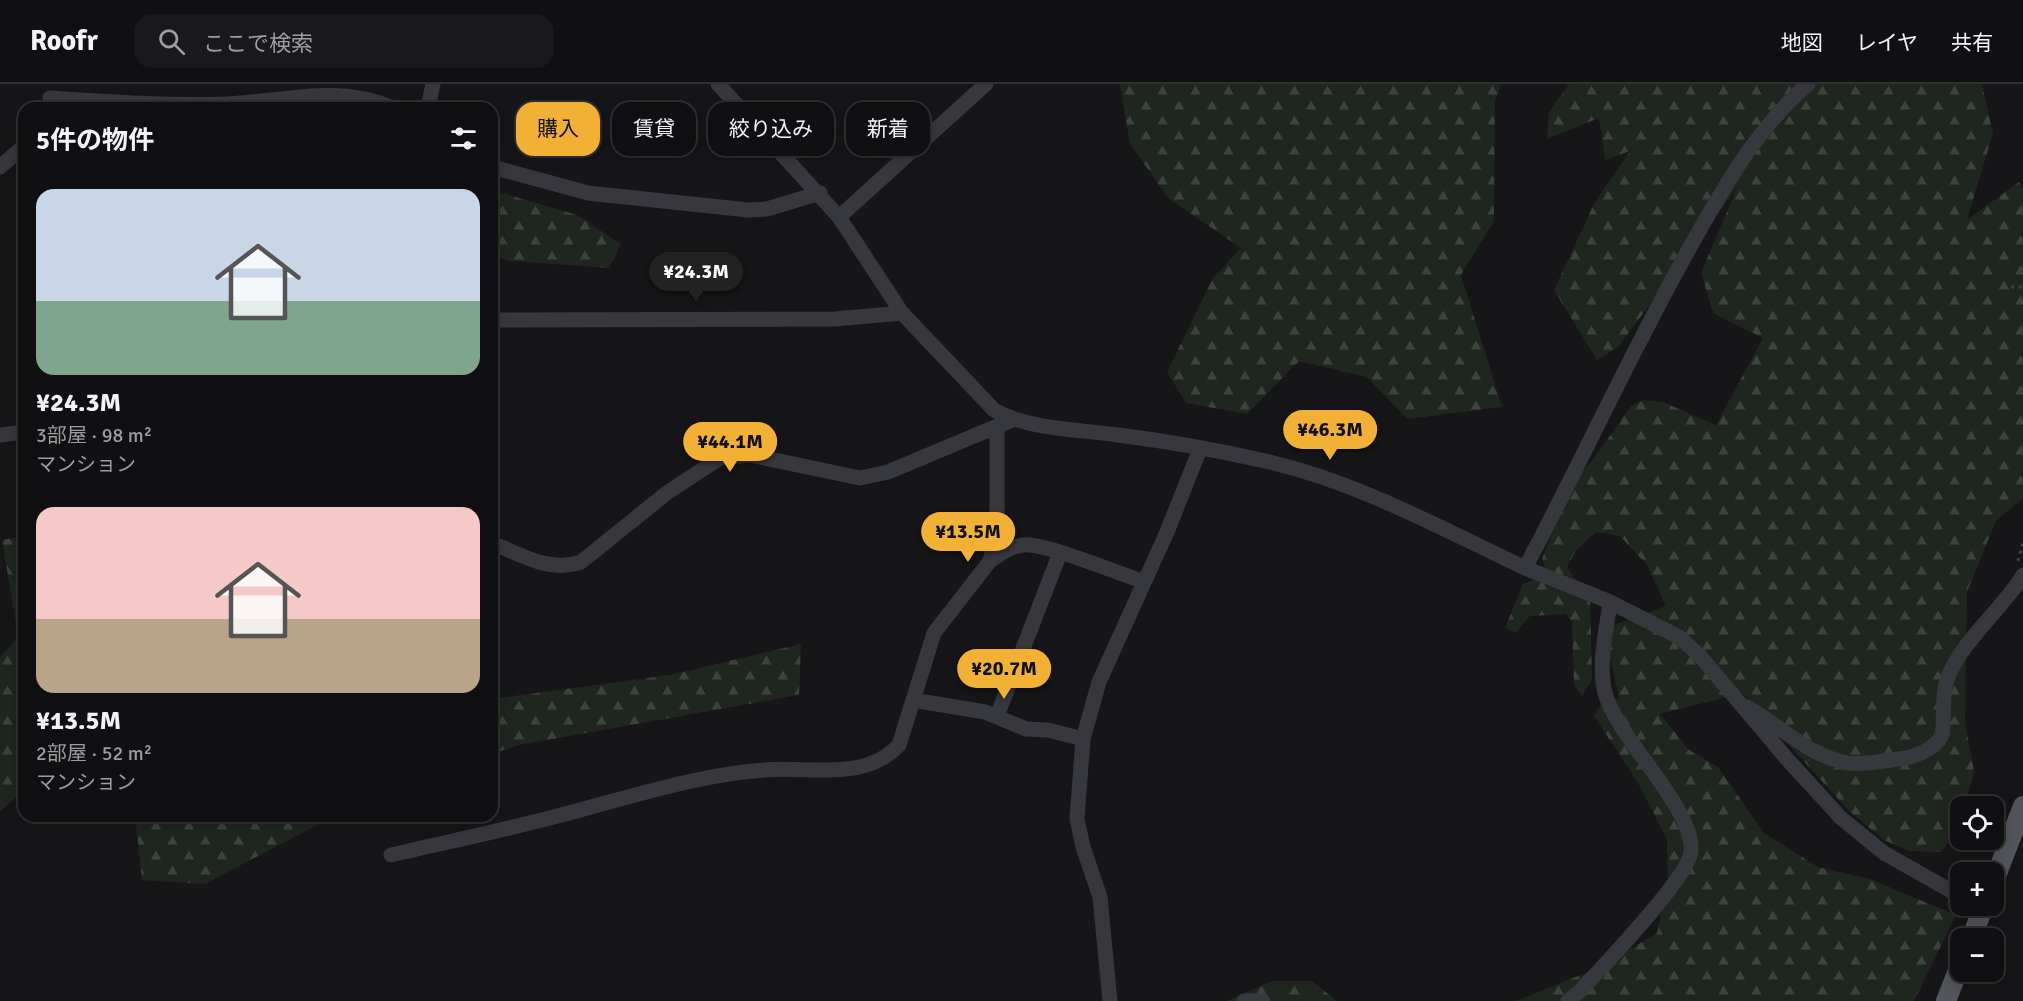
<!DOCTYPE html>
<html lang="ja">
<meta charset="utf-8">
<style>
body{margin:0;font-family:Signika,"Noto Sans JP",sans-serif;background:#19191b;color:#f1f3f6;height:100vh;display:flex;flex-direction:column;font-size:22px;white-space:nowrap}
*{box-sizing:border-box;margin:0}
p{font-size:20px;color:#9c9d9f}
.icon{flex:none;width:33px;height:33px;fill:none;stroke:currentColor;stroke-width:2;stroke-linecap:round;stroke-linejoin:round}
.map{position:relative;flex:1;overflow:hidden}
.sheet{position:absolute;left:18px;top:18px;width:480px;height:720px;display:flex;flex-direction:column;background:#101012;border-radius:18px;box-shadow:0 3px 15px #0003,0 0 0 2px #303032}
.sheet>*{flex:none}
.guide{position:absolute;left:516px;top:18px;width:570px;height:54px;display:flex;gap:12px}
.fabs{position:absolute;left:1950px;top:712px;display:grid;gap:12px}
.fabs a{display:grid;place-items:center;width:54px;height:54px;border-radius:12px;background:#101012;box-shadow:0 3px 15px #0003,0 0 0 2px #303032;font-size:30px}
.price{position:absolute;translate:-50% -51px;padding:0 14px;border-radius:21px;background:#f2b134;color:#111;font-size:20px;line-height:39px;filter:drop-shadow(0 2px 3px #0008)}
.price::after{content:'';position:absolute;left:50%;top:36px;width:18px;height:14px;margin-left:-9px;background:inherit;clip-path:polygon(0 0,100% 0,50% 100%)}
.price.current{background:#222;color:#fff}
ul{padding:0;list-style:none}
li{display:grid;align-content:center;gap:12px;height:318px;padding:0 18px}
li span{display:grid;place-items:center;height:186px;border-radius:18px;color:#555}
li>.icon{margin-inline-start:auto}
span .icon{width:108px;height:108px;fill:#fffc;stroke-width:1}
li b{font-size:26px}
h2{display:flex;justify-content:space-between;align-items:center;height:72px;padding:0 18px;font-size:26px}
.tag{padding:0 21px;border-radius:18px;background:#101012;box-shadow:0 3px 15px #0003,0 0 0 2px #303032;font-size:21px;line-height:54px}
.tag.current{background:#f2b134;color:#111}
header{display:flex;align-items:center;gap:36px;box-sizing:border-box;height:84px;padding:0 30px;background:#101012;border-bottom:2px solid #303032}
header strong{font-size:28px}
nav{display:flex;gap:33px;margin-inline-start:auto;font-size:21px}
.search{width:420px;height:54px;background:#19191b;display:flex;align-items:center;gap:15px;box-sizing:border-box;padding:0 21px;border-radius:18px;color:#9c9d9f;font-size:22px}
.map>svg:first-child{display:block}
.forest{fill:url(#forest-firs)}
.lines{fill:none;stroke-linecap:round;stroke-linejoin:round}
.path{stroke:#3d3f44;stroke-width:3;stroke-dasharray:3 4.5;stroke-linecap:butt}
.minor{stroke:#37383d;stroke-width:15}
.major{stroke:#53555c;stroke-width:20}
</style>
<header>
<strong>Roofr</strong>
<div class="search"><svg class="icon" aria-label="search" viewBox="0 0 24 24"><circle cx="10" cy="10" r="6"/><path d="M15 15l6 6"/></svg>ここで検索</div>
<nav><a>地図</a><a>レイヤ</a><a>共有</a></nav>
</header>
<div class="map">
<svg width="2023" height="917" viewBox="0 0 2023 917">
<defs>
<pattern id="forest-firs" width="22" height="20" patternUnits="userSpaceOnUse" patternTransform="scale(1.5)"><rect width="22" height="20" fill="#1e261f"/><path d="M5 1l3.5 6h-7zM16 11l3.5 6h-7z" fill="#3c433d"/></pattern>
</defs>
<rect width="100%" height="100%" fill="#161618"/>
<g class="forest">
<polygon points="1120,0 1501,0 1495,17 1494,137 1461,191 1502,323 1407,335 1367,293 1299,277 1247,330 1186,319 1167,288 1213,194 1241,164 1169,115 1130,60"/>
<polygon points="1569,0 1982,0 1993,49 1967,136 2019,98 2023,106 2023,414 1996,437 1967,508 1965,639 1974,687 1965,723 1960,723 1959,744 1941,768 1909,767 1884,756 1849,727 1742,609 1660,630 1689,666 1718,683 1764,749 1818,783 1870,795 1956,831 1914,917 1516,917 1603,882 1657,849 1668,800 1667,755 1638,699 1594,632 1599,623 1619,614 1609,570 1614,541 1666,522 1647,481 1620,452 1596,448 1576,466 1567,483 1575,495 1590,508 1592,596 1582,612 1574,601 1572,538 1566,530 1530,532 1516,549 1505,544 1523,500 1548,490 1542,475 1569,403 1595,373 1631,322 1643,316 1663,318 1716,341 1763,254 1713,229 1701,189 1737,104 1618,263 1597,276 1554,206 1595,118 1630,67 1605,76 1599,34 1547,55 1549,28"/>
<polygon points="492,106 577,131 621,160 609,184 511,177 492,173"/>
<polygon points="24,452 24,706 0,728 0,573 18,553 2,456"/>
<polygon points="801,560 799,611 519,661 492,670 492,615 670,591"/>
<polygon points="135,732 334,732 205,800 142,796"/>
<polygon points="1272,897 1312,897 1337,917 1227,917"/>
</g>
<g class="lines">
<g class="path">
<polyline points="2011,203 2023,203"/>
<polyline points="2018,477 2023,459"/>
</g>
<g class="minor">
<path d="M 718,0 L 839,133 L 902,229 L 994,326 C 1031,346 1076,345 1118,351 C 1167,357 1217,366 1265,377 C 1358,398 1440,444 1525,484 C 1581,379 1630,270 1689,165 C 1722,106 1756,45 1808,0"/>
<path d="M 50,14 C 110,18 168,22 228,20 C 286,17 339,0 393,24"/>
<polyline points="425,24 429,19 433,0"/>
<polyline points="0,83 24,62"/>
<polyline points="492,83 588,109 748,126 767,125 820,109"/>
<polyline points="839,133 986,0"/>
<polyline points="492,236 835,235 902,229"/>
<polyline points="0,351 24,348"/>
<path d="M 492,459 C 522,471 549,489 581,478 L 668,408 L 720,374 L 750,371 L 860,394 L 888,388 L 1012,336"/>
<polyline points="990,477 997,444 997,344"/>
<polyline points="1525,484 1608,517 1679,553 1700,572 1787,675 1841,734 1884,769 1960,812"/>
<polyline points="913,616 985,628 1026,645 1048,646 1083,655"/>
<path d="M 1747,623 C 1781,642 1808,672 1848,679 C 1864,681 1883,677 1899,675 C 1914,673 1935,666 1942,651 C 1945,633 1941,614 1947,596 C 1960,558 2002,526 2023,491"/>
<polyline points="997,632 1060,469"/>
<path d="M 391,771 C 451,757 510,745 569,729 C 634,712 697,691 765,686 C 809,682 865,698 899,661 L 934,549 L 990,477 C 1000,470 1011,462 1023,461 C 1044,458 1118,490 1143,497"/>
<polyline points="1110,917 1100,813 1083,763 1077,735 1083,655 1099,598 1167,448 1200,365"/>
<polyline points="1244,917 1263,917"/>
<path d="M 1568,917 L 1581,906 C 1603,882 1688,794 1691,768 C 1696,726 1617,654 1605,609 C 1598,581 1606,547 1610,519"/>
</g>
<g class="major">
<polyline points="1994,797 2023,722"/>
<polyline points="1971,855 1984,822"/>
<polyline points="1946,917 1960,881"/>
</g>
</g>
</svg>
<div class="fabs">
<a><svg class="icon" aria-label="locate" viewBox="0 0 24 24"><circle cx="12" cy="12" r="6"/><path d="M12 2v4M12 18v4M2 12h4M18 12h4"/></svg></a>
<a>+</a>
<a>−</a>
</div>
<b class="price current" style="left:696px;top:219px">¥24.3M</b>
<b class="price" style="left:1330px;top:377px">¥46.3M</b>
<b class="price" style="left:730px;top:389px">¥44.1M</b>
<b class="price" style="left:968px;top:479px">¥13.5M</b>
<b class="price" style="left:1004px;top:616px">¥20.7M</b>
<div class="guide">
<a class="tag current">購入</a>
<a class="tag">賃貸</a>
<a class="tag">絞り込み</a>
<a class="tag">新着</a>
</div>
<section class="sheet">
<h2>5件の物件<svg class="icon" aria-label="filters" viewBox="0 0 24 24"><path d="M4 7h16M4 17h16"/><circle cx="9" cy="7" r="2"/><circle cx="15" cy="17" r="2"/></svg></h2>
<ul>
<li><span style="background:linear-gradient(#c9d6e8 60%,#7fa58c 0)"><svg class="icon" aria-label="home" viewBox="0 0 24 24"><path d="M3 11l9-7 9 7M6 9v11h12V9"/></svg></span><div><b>¥24.3M</b><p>3部屋 · 98 m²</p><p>マンション</p></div></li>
<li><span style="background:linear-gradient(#f6c9c9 60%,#b9a48a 0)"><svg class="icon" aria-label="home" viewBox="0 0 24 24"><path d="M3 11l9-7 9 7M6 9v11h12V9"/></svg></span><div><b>¥13.5M</b><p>2部屋 · 52 m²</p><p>マンション</p></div></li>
</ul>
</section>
</div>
